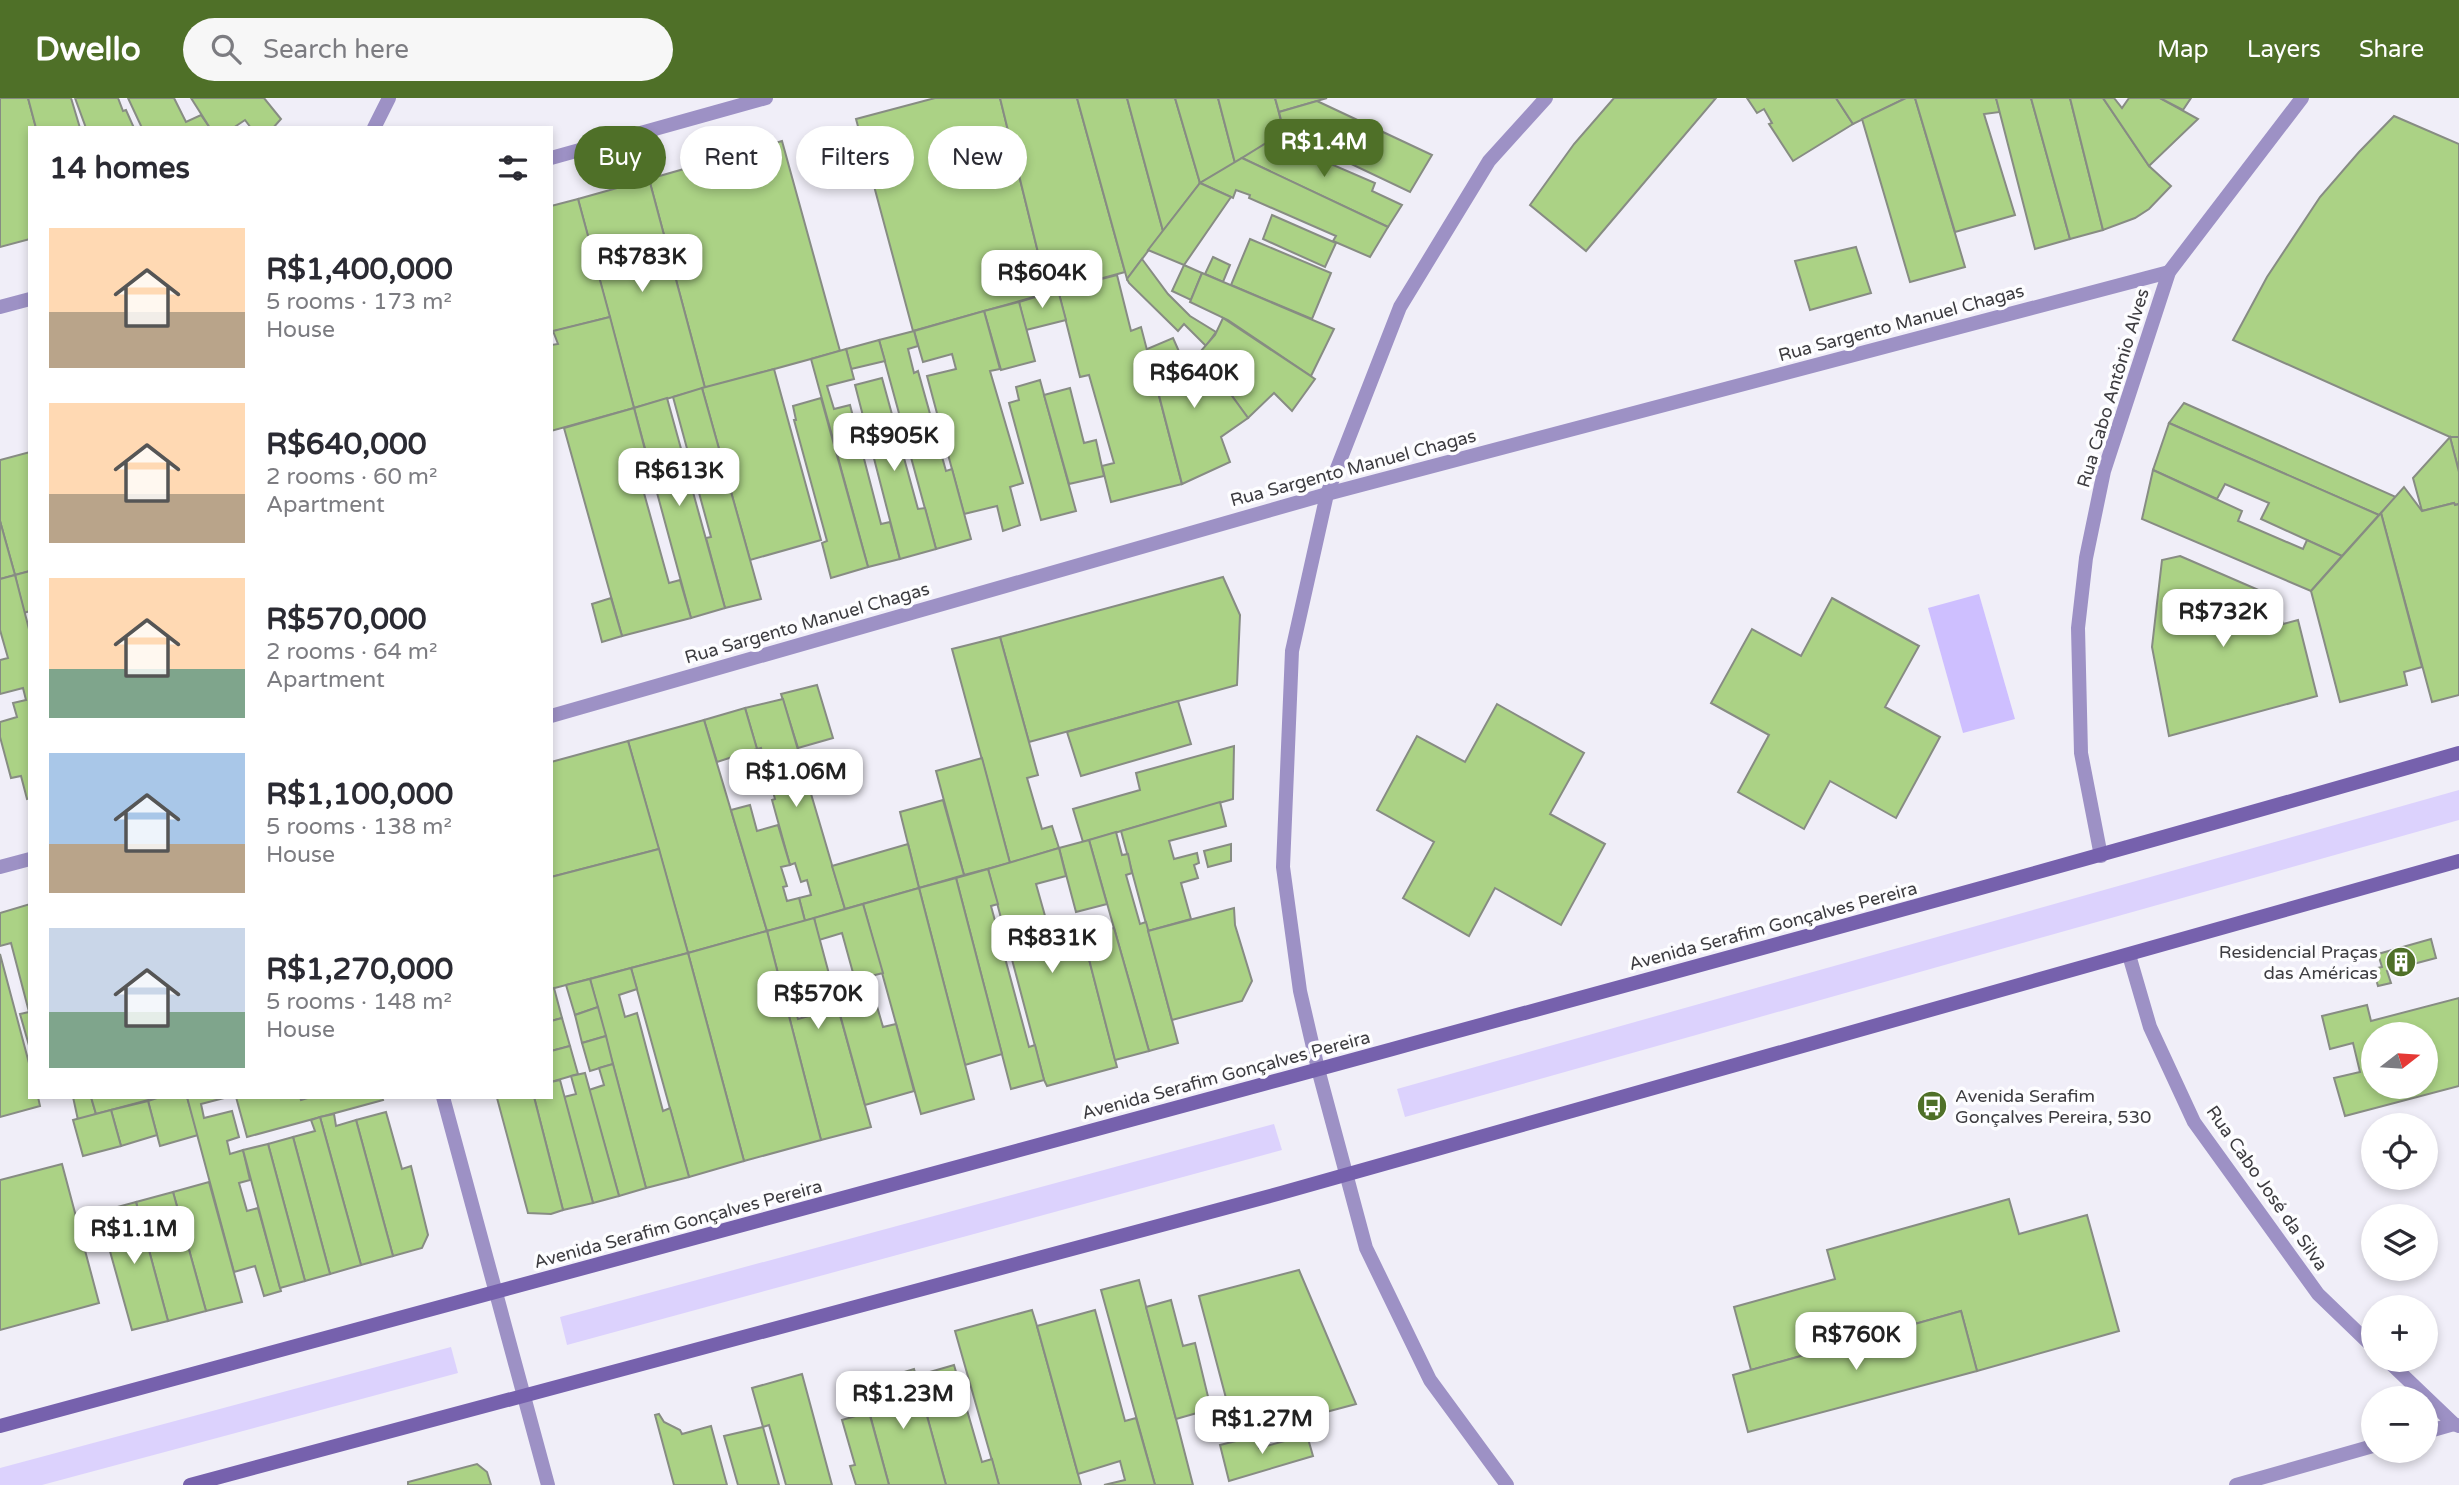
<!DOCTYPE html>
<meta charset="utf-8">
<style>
body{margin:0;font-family:"Varela Round",sans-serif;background:#f7f7f7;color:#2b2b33;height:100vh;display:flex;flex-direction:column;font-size:26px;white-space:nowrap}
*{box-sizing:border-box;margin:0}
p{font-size:23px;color:#7c7c81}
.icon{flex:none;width:38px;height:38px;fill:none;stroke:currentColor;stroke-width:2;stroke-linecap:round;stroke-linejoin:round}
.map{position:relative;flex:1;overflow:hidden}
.sheet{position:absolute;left:28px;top:28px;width:525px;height:973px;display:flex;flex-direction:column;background:#fff;border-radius:0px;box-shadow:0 4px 10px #0003}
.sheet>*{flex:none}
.banner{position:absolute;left:574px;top:28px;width:665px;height:63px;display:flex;gap:14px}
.needle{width:46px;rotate:73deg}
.buttons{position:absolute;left:2361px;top:924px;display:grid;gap:14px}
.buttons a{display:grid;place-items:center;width:77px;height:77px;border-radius:50%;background:#fff;box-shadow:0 4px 10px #0003;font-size:35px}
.price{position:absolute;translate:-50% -60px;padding:0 16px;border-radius:14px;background:#fff;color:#222;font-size:23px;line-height:46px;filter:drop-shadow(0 2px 4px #0008)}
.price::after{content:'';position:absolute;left:50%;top:42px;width:21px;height:16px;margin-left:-10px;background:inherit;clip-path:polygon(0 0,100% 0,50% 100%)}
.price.on{background:#4f7028;color:#fff}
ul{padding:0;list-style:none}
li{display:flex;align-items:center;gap:21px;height:175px;padding:0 21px}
li span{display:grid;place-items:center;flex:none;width:196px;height:140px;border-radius:0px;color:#555}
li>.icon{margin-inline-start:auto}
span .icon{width:84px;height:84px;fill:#fffc;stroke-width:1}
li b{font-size:30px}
h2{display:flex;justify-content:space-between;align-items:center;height:84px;padding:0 21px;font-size:30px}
.chip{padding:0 24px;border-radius:32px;background:#fff;box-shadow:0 4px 10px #0003;font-size:24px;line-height:63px}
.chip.on{background:#4f7028;color:#fff}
header{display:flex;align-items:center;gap:42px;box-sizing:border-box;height:98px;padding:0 35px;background:#4f7028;color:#fff}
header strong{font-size:33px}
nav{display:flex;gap:38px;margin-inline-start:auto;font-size:24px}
.search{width:490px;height:63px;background:#f7f7f7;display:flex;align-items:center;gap:18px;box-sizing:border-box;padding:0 24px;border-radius:38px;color:#7c7c81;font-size:26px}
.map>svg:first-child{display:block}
.green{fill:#dcd2fd}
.water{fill:#cebfff}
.building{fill:#abd285;stroke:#878c83;stroke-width:2;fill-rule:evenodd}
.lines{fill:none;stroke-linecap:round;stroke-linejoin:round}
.minor{stroke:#9d91c5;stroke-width:14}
.secondary{stroke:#7661ad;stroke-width:14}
.labels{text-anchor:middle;stroke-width:7;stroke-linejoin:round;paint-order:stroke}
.street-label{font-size:18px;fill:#3d3c40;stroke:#fdfdff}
.poi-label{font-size:18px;fill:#3d3c40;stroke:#fdfdff;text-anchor:end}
</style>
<header>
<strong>Dwello</strong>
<div class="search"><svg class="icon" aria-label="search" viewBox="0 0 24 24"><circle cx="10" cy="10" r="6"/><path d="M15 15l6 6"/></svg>Search here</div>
<nav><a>Map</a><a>Layers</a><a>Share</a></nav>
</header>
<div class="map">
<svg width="2459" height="1387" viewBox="0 0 2459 1387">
<rect width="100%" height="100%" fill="#f0eef8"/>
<g class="green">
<polygon points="2459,692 2459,722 1405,1019 1397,991"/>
<polygon points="1274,1026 1282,1052 567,1247 560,1219"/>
<polygon points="451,1249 458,1275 42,1387 0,1387 0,1370"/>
</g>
<polygon class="water" points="1979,496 2015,621 1963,635 1928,510"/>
<g class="building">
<polygon points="0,0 28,0 36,30 30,30 30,141 0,149"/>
<polygon points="28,0 71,0 80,30 36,30"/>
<polygon points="75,0 118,0 123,13 126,12 134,30 86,30"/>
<polygon points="128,0 174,0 186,24 201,17 210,30 142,30"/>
<polygon points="191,0 264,0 281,21 273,30 251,30 245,22 233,30 210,30"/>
<polygon points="935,0 1000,0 1048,195 913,233 856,21"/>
<polygon points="1000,0 1077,0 1125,174 1048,195"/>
<polygon points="1077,0 1127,0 1163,133 1127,181"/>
<polygon points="1127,0 1175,0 1200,85 1163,133"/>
<polygon points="1175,0 1218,0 1235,65 1200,85"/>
<polygon points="1218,0 1275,0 1284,34 1235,65"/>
<polygon points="1275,0 1327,0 1279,14"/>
<polygon points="1614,0 1716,0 1586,153 1530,107 1574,46"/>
<polygon points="1747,0 1836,0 1853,26 1793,63 1769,26 1772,25 1764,11 1757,15"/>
<polygon points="1836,0 1906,0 1853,26"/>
<polygon points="1906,0 1915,0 1965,169 1910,184 1862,21"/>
<polygon points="1915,0 1996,0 2000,14 1984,16 2015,117 1955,134"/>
<polygon points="1996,0 2031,0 2070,141 2035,151"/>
<polygon points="2031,0 2070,0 2103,132 2070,141"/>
<polygon points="2070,0 2103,0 2149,68 2171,88 2149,111 2135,120 2103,132"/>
<polygon points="2103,0 2114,0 2122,10 2129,0 2160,0 2198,21 2149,68"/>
<polygon points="2160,0 2191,0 2183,12"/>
<polygon points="1317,3 1432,57 1410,94 1284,34 1279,14"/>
<polygon points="2394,18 2459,46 2459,339 2450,339 2233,242 2267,179 2320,99 2359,54"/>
<polygon points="1284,34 1292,38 1289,48 1375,85 1372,93 1402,107 1388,129 1242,60"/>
<polygon points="782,43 840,253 705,290 649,81"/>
<polygon points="1242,60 1388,129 1370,159 1333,143 1336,138 1249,100 1250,97 1236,92 1233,100 1200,85"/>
<polygon points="649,81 705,290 634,310 578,101"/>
<polygon points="1200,85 1231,99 1184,167 1148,152"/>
<polygon points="578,101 610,219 551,234 551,108"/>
<polygon points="1272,117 1336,145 1325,169 1263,141"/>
<polygon points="1250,141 1331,175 1312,221 1231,187"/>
<polygon points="1856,149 1871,195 1810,212 1795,163"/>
<polygon points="1213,159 1230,167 1223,184 1205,176"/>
<polygon points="1142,161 1168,196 1190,218 1216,234 1206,248 1184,226 1178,233 1129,185 1127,181"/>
<polygon points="1184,167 1202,175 1191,202 1172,193"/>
<polygon points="1202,175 1334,231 1311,278 1228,222 1190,204"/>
<polygon points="1117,177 1131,233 1141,229 1182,386 1111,404 1102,368 1114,365 1089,277 1080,279 1058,192"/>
<polygon points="1058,192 1066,222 1026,232 1019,204"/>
<polygon points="1019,204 1035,263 1001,272 984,213"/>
<polygon points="984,213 1000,271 990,273 1023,385 1010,389 1020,427 1003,433 997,408 964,416 927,278 956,271 952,256 923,264 914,233"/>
<polygon points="610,219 634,310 551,333 551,247 558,246 553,233"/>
<polygon points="1223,220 1315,281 1292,313 1274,295 1248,320 1200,254 1215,237"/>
<polygon points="914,233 918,248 908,251 914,275 918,273 946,373 952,371 971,441 936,451 879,242"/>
<polygon points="1173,240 1185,267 1200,254 1248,320 1221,339 1230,364 1182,386 1147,251"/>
<polygon points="879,242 885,263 851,271 846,251"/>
<polygon points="846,251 854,281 827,288 834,311 850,307 881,426 890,424 900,461 868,469 811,261"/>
<polygon points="774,271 821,442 750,462 702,290"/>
<polygon points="882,280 918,411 925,410 936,451 900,461 855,287"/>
<polygon points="1040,282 1076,413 1041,422 1009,305 1019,302 1016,289"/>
<polygon points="702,290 761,501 725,510 706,440 711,439 673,299"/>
<polygon points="1070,290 1084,345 1096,342 1104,378 1069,386 1044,297"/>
<polygon points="667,300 725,510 691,520 634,310"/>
<polygon points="821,300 868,469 831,480 822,445 827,443 794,322 796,322 793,308"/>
<polygon points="2184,305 2396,399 2379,417 2169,325"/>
<polygon points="634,310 649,367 637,370 669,485 680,482 691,520 622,538 564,330"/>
<polygon points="2169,325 2379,417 2342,458 2261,421 2269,405 2225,386 2217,401 2153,372"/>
<polygon points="2450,339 2459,339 2459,374"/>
<polygon points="2450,339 2459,374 2459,406 2455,407 2454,405 2422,413 2413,380"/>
<polygon points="30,354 30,473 15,477 0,423 0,362"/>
<polygon points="2153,372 2242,413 2238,423 2303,451 2307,442 2342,458 2311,493 2142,421"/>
<polygon points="2404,389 2422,413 2454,405 2455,407 2459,406 2459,597 2432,604 2381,415"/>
<polygon points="2381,415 2422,569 2404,574 2407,587 2340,604 2311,493"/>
<polygon points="0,423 15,477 0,481"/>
<polygon points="2180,458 2277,500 2283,526 2298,522 2317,598 2169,638 2152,549 2162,462"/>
<polygon points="30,473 30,513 24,515 15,477"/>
<polygon points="15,477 30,535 30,700 27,701 21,678 11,680 0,639 0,624 17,619 13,605 26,602 23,590 0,596 0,562 8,560 0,532 0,481"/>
<polygon points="1223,479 1240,517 1237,587 1029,644 1000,539"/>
<polygon points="611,500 622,538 602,544 592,506"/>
<polygon points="1832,500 1919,548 1885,609 1940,639 1896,720 1830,683 1804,731 1738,694 1769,637 1711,605 1752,531 1801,558"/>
<polygon points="1000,539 1038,677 1027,680 1042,731 1052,728 1059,750 1010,765 952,551"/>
<polygon points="817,587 833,640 798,650 781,596"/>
<polygon points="783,601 845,811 805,823 799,800 811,797 807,782 801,784 795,765 790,767 772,702 775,701 761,650 757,651 745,610"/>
<polygon points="1178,603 1191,646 1081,678 1067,634"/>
<polygon points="1497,606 1584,655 1550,716 1605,746 1561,827 1495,790 1469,838 1403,800 1434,744 1377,712 1417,638 1465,664"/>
<polygon points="745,610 757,651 717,664 704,622"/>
<polygon points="704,622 767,833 688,855 628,643"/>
<polygon points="628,643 659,751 551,779 551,664"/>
<polygon points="1234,648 1233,701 1083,744 1073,711 1140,692 1136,675"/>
<polygon points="982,660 1010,765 964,777 936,673"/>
<polygon points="943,702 964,777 919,790 900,714"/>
<polygon points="1220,704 1226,728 1169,743 1174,761 1197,755 1199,765 1194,767 1198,780 1181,785 1191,821 1148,833 1121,733"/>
<polygon points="750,707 757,733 778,727 790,767 781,769 787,788 783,789 787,803 799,800 805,823 767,833 731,712"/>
<polygon points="1116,734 1122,757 1128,756 1132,775 1126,777 1140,826 1146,824 1178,945 1149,953 1089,742"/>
<polygon points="1089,742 1107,806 1076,814 1059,750"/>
<polygon points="908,746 919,790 845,811 832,768"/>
<polygon points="1231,746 1231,763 1208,769 1204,753"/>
<polygon points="1059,750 1066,778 1036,786 1051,839 1060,836 1062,844 1083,838 1117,969 1047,988 1044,982 988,771"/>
<polygon points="659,751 688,855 551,891 551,779"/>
<polygon points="988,771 998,806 991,808 1029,949 1035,947 1044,982 1011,991 956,780"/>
<polygon points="956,780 1002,956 965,967 919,790"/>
<polygon points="919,790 974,1001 921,1016 863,806"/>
<polygon points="30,806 30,951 20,916 29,914 11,845 0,848 0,815"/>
<polygon points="863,806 883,875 855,882 842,835 819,842 814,820"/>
<polygon points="1234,810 1235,827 1252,883 1242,903 1172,922 1148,833"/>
<polygon points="814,820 836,902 796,914 798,921 838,910 871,1029 821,1042 767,833"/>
<polygon points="1114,830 1149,953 1115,962 1083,838"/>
<polygon points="767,833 821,1042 744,1063 688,855"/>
<polygon points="2431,841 2436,860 2387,873 2391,885 2378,888 2373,871 2382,869 2378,856"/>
<polygon points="688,855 744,1063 689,1079 631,870"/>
<polygon points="0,856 30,969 30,999 38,999 40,1008 0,1019"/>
<polygon points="631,870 637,891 619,897 625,919 637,915 663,1013 670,1010 689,1079 646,1090 590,881"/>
<polygon points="590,881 598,909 575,917 566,887"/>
<polygon points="869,881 883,929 896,926 914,993 865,1007 833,891"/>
<polygon points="554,890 562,920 551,923 551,891"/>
<path d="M 2459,900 L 2459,988 L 2345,1018 L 2334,980 L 2360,974 L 2353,945 L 2330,951 L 2322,918 L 2367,907 L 2371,923 ZM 2373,936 L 2426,936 L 2426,989 L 2373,989 Z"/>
<polygon points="598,909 606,938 582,945 575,917"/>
<polygon points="562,920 570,948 551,953 551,923"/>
<polygon points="606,938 613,966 590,973 582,945"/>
<polygon points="570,948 578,976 551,984 551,953"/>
<polygon points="613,966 646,1090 619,1098 589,992 604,987 599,970"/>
<polygon points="585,975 619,1098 593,1105 564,999 576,996 571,978"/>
<polygon points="560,982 593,1105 563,1112 534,999 551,999 551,984"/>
<polygon points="73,999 91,999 96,1016 78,1022"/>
<polygon points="91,999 151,999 152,1001 96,1016"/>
<polygon points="160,999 187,999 198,1037 160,1048 148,1003"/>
<polygon points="187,999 228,999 201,1006 204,1020 232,1013 239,1039 227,1043 230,1056 243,1052 250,1082 239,1085 247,1113 258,1110 281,1193 264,1198 255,1168 234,1174"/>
<polygon points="236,999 300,999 301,1002 311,999 382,999 383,1002 247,1039"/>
<polygon points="501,999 534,999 563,1112 551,1116 528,1115 497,1000"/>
<polygon points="148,1003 157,1037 121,1048 111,1012"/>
<polygon points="111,1012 121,1048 83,1058 73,1022"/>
<polygon points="386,1014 402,1071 411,1068 428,1137 422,1150 393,1158 356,1022"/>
<polygon points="334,1016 336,1028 356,1022 393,1158 361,1167 320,1019"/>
<polygon points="320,1019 361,1167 330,1176 293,1039 315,1033 311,1022"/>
<polygon points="293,1039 330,1176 305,1183 268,1046"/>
<polygon points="268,1046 305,1183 280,1190 243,1052"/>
<polygon points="62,1066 99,1205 0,1232 0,1082"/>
<polygon points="209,1084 242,1204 206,1213 173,1094"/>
<polygon points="173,1094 206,1213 168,1223 136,1104"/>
<polygon points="2009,1101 2019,1136 2087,1117 2119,1233 1977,1273 1961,1213 1751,1272 1734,1209 1835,1181 1827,1152"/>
<polygon points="136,1104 168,1223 132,1232 99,1114"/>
<polygon points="1299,1172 1356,1306 1236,1338 1199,1198"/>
<polygon points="1139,1182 1176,1321 1193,1387 1155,1387 1101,1192"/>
<polygon points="1171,1202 1183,1248 1195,1245 1211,1311 1176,1321 1146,1209"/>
<polygon points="1032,1212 1037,1228 1081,1387 999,1387 955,1233"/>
<polygon points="1095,1212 1125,1323 1136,1320 1155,1387 1104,1387 1125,1382 1120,1363 1078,1376 1037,1228"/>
<polygon points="1961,1213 1977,1273 1748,1334 1733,1277"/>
<polygon points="954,1267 982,1364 992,1361 999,1387 946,1387 916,1278"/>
<polygon points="914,1271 916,1278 946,1387 889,1387 862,1287"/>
<polygon points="802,1276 832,1387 786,1387 769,1327 763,1329 752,1290"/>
<polygon points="869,1314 889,1387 856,1387 850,1368 855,1367 842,1322"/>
<polygon points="659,1316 664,1324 680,1332 682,1336 711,1328 727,1387 674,1387 655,1317"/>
<polygon points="763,1329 779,1387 738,1387 724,1338"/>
<polygon points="1307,1337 1313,1358 1229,1383 1220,1347 1256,1338 1259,1350"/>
<polygon points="477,1366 487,1374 491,1387 408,1387 408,1384"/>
</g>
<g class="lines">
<g class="minor">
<polyline points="374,30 389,0"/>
<polyline points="551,60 766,0"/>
<polyline points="0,209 30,201"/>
<polyline points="551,618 1327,396 2169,174"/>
<polyline points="2101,758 2081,655 2078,530 2086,460 2104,373 2169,174 2302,0"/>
<polyline points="0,769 30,761"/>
<polyline points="2129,857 2150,929 2194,1024 2318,1196 2373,1249"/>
<polyline points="443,999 548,1387"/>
<polyline points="2387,1262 2454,1326 2459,1328"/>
<polyline points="2426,1334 2454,1326"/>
<polyline points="1507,1387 1430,1282 1366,1150 1318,971 1300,893 1283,769 1292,553 1327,396 1400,209 1489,63 1546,0"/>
<polyline points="2236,1387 2373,1348"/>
</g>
<g class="secondary">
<path d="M 0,1328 C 417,1216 833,1103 1249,990 C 1653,880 2057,771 2459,655"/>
<polyline points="190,1387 1281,1095 2459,763"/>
</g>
</g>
<defs>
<g id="building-disc" transform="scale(1.575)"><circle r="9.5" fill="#4f7028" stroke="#fdfdff"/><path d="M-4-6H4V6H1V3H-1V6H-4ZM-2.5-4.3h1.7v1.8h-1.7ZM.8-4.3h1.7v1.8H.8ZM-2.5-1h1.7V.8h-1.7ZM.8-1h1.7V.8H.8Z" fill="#fff"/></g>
<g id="bus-disc" transform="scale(1.575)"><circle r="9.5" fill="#4f7028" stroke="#fdfdff"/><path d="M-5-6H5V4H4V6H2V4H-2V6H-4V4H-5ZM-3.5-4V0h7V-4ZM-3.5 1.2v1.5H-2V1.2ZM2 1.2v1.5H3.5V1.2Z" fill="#fff"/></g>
</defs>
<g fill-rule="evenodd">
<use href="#building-disc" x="2401" y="864"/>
<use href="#bus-disc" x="1932" y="1008"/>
</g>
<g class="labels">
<g class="street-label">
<text transform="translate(1901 225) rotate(-15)" y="6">Rua Sargento Manuel Chagas</text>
<text transform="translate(2113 290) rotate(-73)" y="6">Rua Cabo Antônio Alves</text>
<text transform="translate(1353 370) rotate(-15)" y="6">Rua Sargento Manuel Chagas</text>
<text transform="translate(807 525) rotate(-16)" y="6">Rua Sargento Manuel Chagas</text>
<text transform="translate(1773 828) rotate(-15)" y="6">Avenida Serafim Gonçalves Pereira</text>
<text transform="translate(1226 977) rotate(-15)" y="6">Avenida Serafim Gonçalves Pereira</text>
<text transform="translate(2267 1090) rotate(55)" y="6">Rua Cabo José da Silva</text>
<text transform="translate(678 1126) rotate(-15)" y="6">Avenida Serafim Gonçalves Pereira</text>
</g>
<g class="poi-label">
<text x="2378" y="860">Residencial Praças<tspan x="2378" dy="21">das Américas</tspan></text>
<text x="1955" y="1004" text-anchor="start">Avenida Serafim<tspan x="1955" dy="21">Gonçalves Pereira, 530</tspan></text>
</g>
</g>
</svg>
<div class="buttons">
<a><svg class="needle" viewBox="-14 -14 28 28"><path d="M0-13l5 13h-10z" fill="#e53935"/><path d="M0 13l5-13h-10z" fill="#7c7c81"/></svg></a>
<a><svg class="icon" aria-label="locate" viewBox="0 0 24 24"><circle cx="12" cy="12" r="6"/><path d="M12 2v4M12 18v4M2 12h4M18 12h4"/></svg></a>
<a><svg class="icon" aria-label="layers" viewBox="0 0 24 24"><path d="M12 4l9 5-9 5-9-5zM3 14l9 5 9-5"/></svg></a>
<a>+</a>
<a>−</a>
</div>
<b class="price on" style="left:1324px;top:81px">R$1.4M</b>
<b class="price" style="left:642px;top:196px">R$783K</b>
<b class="price" style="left:1042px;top:212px">R$604K</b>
<b class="price" style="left:1194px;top:312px">R$640K</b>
<b class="price" style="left:894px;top:375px">R$905K</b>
<b class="price" style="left:679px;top:410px">R$613K</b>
<b class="price" style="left:2223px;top:551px">R$732K</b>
<b class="price" style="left:796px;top:711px">R$1.06M</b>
<b class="price" style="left:1052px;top:877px">R$831K</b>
<b class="price" style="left:818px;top:933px">R$570K</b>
<b class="price" style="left:134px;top:1168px">R$1.1M</b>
<b class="price" style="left:1856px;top:1274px">R$760K</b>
<b class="price" style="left:903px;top:1333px">R$1.23M</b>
<b class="price" style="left:1262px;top:1358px">R$1.27M</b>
<div class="banner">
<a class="chip on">Buy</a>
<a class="chip">Rent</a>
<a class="chip">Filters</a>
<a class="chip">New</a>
</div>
<section class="sheet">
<h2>14 homes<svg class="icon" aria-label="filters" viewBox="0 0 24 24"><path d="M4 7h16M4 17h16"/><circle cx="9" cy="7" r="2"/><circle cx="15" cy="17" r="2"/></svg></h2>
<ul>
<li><span style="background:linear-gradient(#ffd9b3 60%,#b9a48a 0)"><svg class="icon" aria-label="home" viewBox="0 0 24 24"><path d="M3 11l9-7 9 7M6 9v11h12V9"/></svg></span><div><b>R$1,400,000</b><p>5 rooms · 173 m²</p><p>House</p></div></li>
<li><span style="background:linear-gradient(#ffd9b3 65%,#b9a48a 0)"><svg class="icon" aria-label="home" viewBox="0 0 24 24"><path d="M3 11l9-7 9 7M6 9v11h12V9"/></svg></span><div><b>R$640,000</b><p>2 rooms · 60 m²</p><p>Apartment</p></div></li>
<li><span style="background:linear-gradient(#ffd9b3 65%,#7fa58c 0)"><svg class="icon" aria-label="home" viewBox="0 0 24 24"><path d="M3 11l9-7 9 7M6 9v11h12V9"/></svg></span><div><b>R$570,000</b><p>2 rooms · 64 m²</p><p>Apartment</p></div></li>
<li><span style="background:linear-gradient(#a9c7e8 65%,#b9a48a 0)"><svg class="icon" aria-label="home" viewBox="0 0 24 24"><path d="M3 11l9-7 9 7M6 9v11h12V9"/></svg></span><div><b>R$1,100,000</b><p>5 rooms · 138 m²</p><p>House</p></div></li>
<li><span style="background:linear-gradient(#c9d6e8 60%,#7fa58c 0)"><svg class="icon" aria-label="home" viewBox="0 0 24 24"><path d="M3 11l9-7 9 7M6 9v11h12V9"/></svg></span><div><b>R$1,270,000</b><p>5 rooms · 148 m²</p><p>House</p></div></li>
</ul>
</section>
</div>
